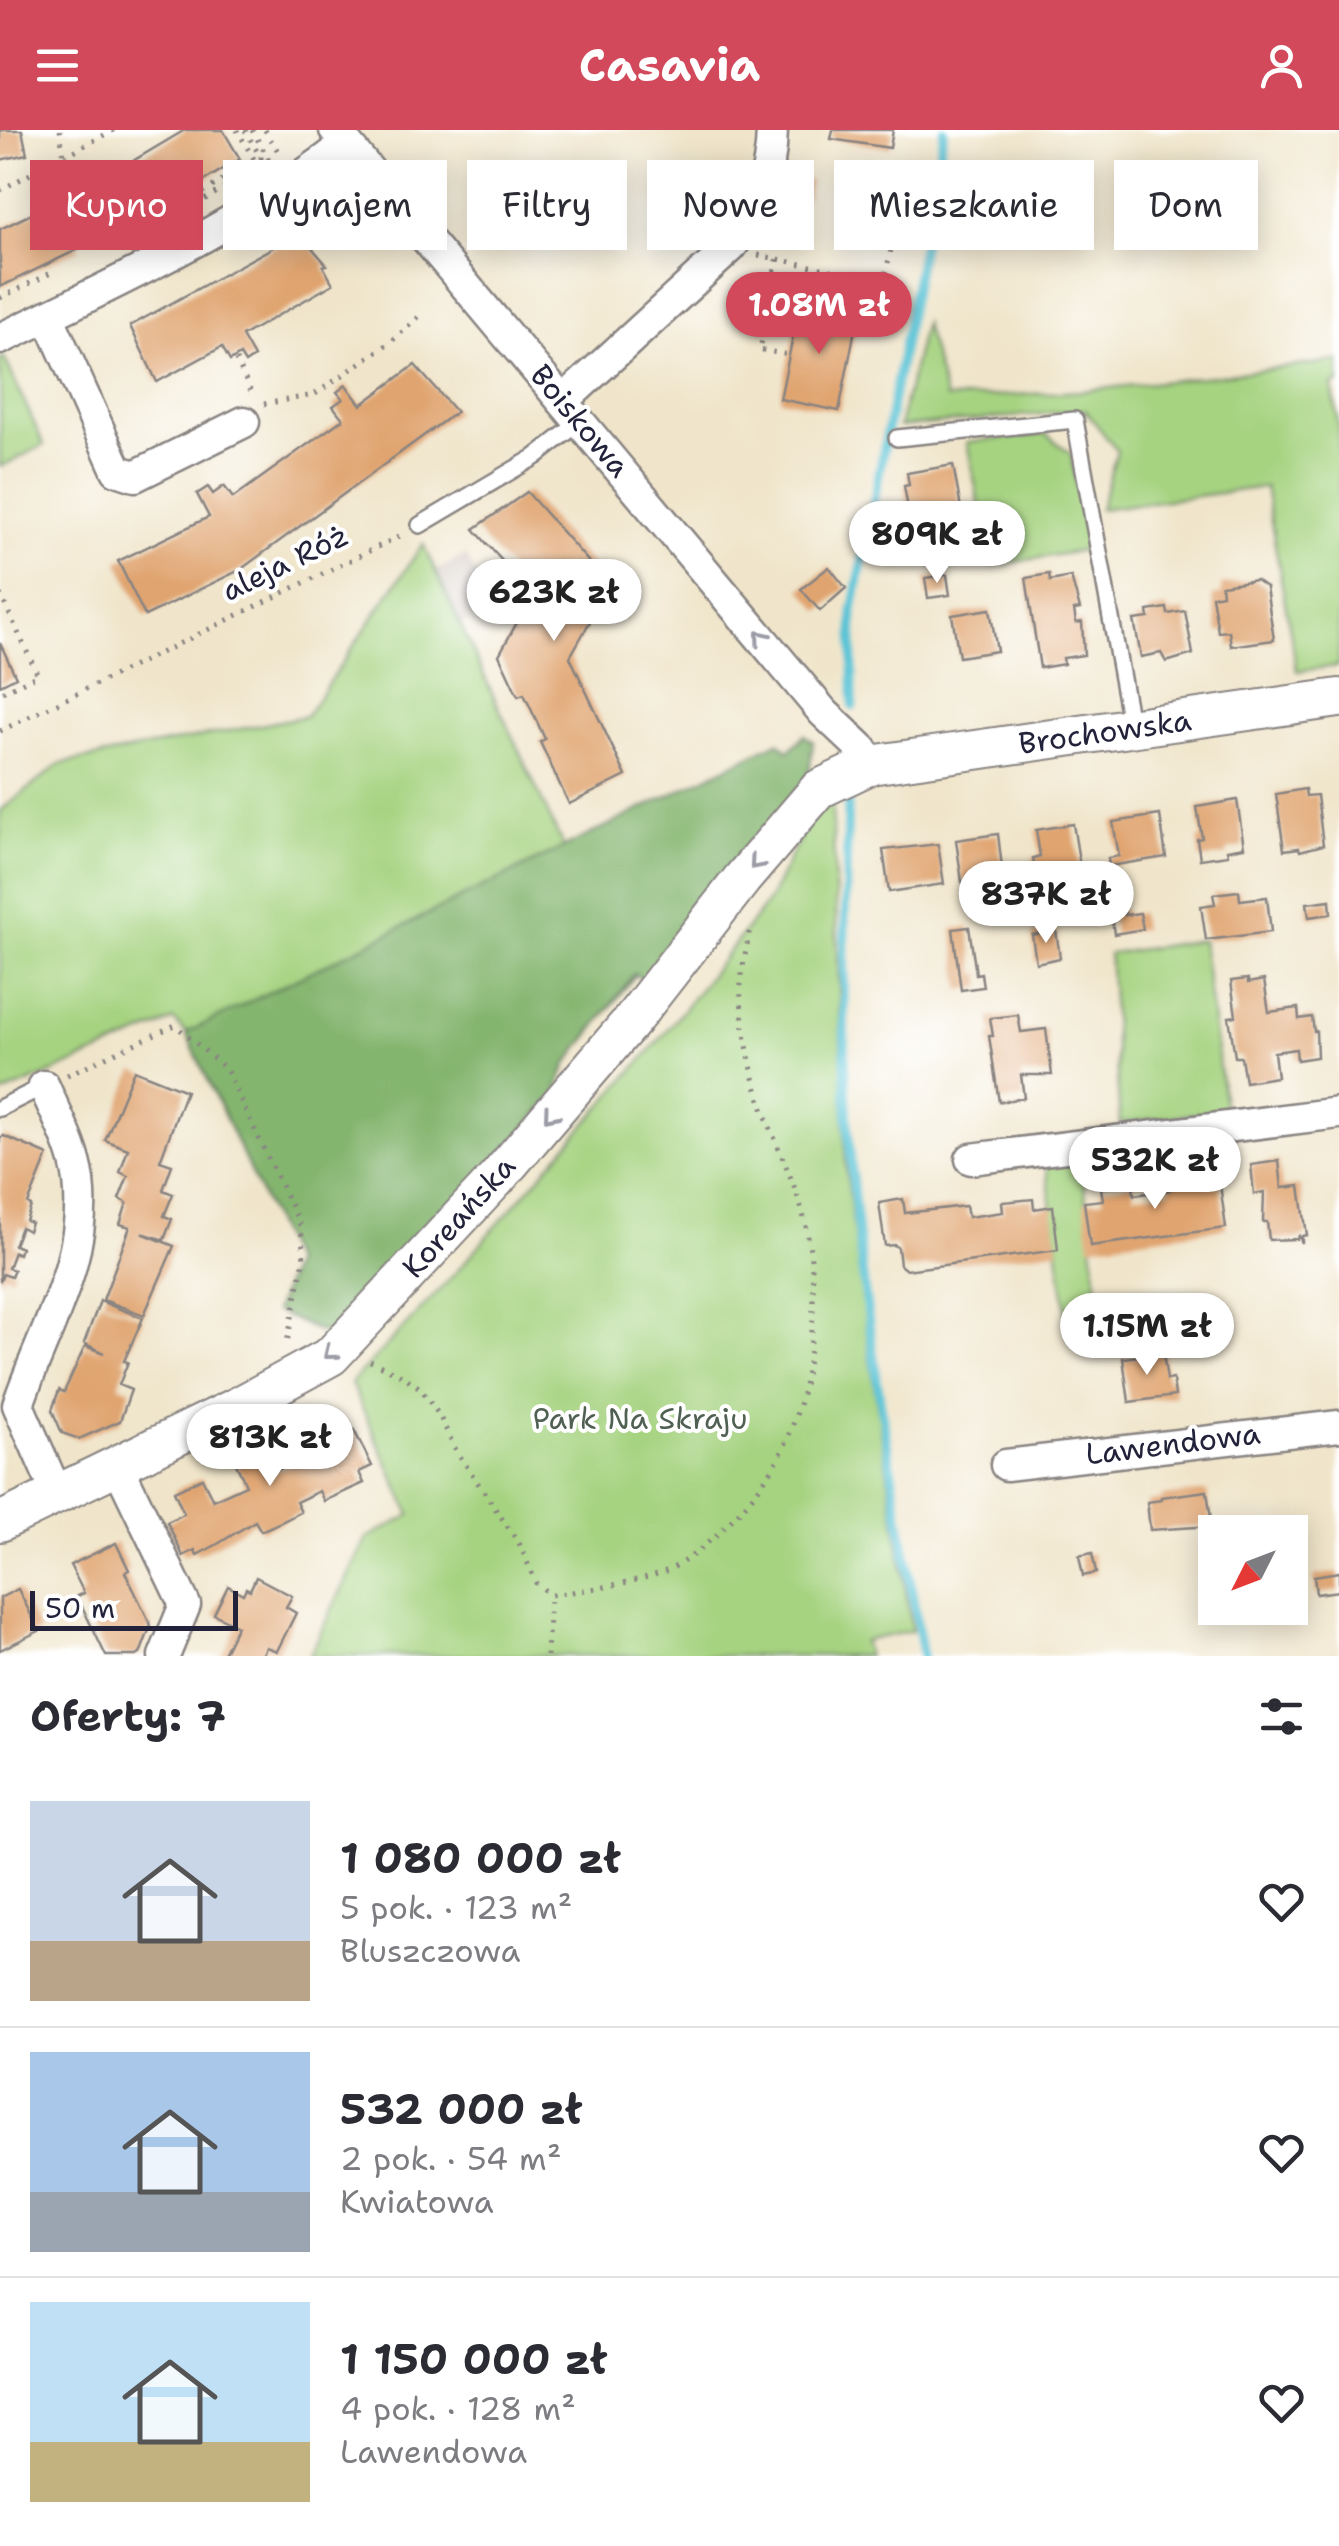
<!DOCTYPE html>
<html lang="pl">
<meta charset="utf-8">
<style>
body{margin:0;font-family:"Shantell Sans",sans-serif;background:#f7f7f7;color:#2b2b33;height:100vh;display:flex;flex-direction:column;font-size:38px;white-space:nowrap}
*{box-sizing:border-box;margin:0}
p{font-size:32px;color:#7c7c81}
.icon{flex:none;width:55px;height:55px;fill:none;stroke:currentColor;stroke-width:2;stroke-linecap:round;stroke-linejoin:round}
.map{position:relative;height:1526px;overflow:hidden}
.side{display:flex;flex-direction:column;background:#fff;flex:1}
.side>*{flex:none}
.top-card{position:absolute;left:30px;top:30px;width:1280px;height:90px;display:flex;gap:20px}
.needle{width:65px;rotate:228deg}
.tools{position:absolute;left:1198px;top:1385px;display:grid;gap:20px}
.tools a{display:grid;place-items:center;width:110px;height:110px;border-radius:0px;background:#fff;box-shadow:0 5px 25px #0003;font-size:50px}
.scale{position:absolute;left:30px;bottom:25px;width:208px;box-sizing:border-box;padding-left:10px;border:5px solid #22223b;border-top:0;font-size:28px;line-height:35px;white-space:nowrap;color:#22223b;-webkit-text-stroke:8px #fff;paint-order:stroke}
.price{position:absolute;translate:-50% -85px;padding:0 22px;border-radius:35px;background:#fff;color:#222;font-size:32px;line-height:65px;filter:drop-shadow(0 2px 5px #0008)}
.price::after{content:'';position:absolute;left:50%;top:60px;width:30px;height:22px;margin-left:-15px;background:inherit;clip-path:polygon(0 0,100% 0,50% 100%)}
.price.active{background:#d1495b;color:#fff}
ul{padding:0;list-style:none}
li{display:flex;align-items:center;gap:30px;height:250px;padding:0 30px}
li+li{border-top:2px solid #e1e1e2}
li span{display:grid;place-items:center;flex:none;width:280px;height:200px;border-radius:0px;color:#555}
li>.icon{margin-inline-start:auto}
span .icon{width:120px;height:120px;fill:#fffc;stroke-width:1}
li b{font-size:42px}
h2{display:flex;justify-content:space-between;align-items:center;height:120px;padding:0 30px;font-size:42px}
.chip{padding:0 35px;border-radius:0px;background:#fff;box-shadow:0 5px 25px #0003;font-size:35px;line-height:90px}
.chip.active{background:#d1495b;color:#fff}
header{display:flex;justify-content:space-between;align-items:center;height:130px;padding:0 30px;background:#d1495b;color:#fff;font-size:45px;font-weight:700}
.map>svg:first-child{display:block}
.industrial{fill:#cec2b9}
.green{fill:#a6d380;stroke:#647a5e;stroke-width:2.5}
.forest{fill:#84b56e;stroke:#536c54;stroke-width:2.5}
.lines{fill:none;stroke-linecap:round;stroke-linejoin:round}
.stream{stroke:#59c3d5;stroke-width:9}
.building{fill:#e0a46f}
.service-casing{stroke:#898482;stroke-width:20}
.minor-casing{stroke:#898482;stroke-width:35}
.tertiary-casing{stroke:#898482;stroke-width:42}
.path{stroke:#898482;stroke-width:5;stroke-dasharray:2.5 8;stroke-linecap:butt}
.service{stroke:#fff;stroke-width:15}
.minor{stroke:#fff;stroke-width:30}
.tertiary{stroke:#fff;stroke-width:38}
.oneway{stroke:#9c9ca7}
.labels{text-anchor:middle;stroke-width:8;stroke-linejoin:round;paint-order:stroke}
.street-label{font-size:30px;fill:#22223b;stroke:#fff}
.park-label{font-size:30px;fill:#506053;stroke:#fff}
</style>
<header><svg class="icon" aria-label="menu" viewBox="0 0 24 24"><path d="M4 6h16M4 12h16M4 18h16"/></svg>Casavia<svg class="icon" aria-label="person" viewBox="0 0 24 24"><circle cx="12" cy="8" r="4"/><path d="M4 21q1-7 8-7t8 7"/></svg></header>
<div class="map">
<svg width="1339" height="1526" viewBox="0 0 1339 1526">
<rect width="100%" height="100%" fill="#fff"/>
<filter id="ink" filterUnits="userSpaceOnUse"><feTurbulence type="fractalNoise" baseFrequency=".01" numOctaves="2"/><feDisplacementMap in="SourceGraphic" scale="20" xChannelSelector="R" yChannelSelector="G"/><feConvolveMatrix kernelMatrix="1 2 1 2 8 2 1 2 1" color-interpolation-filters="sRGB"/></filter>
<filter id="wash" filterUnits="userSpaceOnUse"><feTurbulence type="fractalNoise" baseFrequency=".0048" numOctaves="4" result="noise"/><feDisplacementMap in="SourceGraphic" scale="40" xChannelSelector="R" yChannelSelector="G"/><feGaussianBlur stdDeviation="2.25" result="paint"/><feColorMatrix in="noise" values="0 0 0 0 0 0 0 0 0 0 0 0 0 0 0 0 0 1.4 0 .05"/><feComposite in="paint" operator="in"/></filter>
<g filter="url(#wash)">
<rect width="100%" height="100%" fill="#f0e5ca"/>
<polygon class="industrial" points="466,425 493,479 461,495 435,441"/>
<g class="green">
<polygon points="924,193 946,269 1083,261 1339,231 1339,253 1332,255 1339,297 1339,536 1297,541 1265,357 1100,379 1117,321 1085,280 899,297"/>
<polygon points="4,227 44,315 0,337 0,229"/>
<polygon points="1046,304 1071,324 1087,420 991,436 967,312"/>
<polygon points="423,414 564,718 778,612 789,621 804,605 813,612 567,934 555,966 323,1203 275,1181 293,1133 186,903 174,890 0,965 0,681 60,634 306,586"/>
<polygon points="832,671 846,1038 870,1228 912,1501 863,1511 868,1526 309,1526 367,1408 411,1385 351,1253 449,1150 662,907 769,770 807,693"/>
<polygon points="1202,810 1225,980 1120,993 1109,824"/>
<polygon points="1081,1032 1102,1190 1068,1195 1046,1036"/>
</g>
<polygon class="forest" points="804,605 813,612 809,645 650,853 634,844 567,934 555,966 343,1197 323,1203 275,1181 293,1133 186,903 778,612 789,621"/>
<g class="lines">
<g class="stream">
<polyline points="853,576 853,481 944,0"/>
<path d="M 848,666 C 846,775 841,884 848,992 C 860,1172 893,1349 923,1526"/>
</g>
</g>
<g id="blocks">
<g class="building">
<polygon points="0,0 22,0 27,24 0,30"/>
<polygon points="185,0 223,0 240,29 118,102 91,56"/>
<polygon points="833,0 893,0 890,18 831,9"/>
<polygon points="792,48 810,51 807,68 788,65"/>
<polygon points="56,72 79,119 0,157 0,99"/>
<polygon points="299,103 327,135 323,136 333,154 242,206 254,227 245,233 240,225 230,231 222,217 157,252 130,196"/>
<polygon points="800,173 858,184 839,281 780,269"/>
<polygon points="415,235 456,282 240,440 145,486 118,431 209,387 197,364 208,357 213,364 224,356 233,368 343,289 333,276 343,269 337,262 346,255 361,275"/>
<polygon points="953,335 965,400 901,412 897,392 910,390 904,356 909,355 907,343"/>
<polygon points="527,362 610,456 570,527 626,646 569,674 540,612 545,609 524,564 518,566 499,525 529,471 540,461 525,443 518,449 474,399"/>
<polygon points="829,437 846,458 820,481 801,459"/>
<polygon points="1049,444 1050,451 1071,447 1080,479 1074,480 1076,493 1082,492 1084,525 1063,528 1064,534 1040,538 1026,448"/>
<polygon points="947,445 950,465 928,468 925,448"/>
<polygon points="1256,450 1266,457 1274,510 1231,516 1229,501 1218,502 1212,466 1222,464 1221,455"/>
<polygon points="1167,478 1168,484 1185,481 1193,524 1166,532 1161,523 1141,527 1134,490 1149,488 1148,481"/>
<polygon points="990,479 997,521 959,527 952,485"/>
<polygon points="0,513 16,547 0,555"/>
<polygon points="1305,659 1306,666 1317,665 1323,715 1300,721 1299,718 1284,720 1276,664"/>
<polygon points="1237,670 1244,717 1227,720 1228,725 1200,729 1197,709 1202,708 1197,677"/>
<polygon points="1160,685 1166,727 1109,736 1108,728 1119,726 1113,692"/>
<polygon points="1073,694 1082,749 1037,756 1033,728 1040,726 1036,700"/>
<polygon points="998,704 1003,746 962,752 956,710"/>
<polygon points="938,714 944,754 889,762 883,720"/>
<polygon points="1239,761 1240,770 1267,767 1271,802 1206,810 1201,776 1215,774 1213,764"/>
<polygon points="1330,770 1331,784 1309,787 1307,773"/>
<polygon points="1124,780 1125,785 1140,783 1143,799 1114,804 1111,782"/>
<polygon points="969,797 976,844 981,843 983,857 961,860 953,799"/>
<polygon points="1056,800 1060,828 1036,833 1032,805"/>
<polygon points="1248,849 1248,853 1264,850 1269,882 1298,878 1299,889 1312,887 1314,901 1316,901 1317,927 1297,930 1296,919 1274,922 1277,947 1245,952 1241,927 1235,927 1229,887 1236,886 1231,851"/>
<polygon points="1018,885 1021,902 1046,899 1052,945 1021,945 1024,968 999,972 989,906 993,906 990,888"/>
<polygon points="134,940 186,961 160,1031 172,1035 163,1060 173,1064 164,1086 172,1089 164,1110 142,1103 174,1116 144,1185 103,1170 130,1097 120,1094 127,1073 119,1069 128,1046 120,1042 128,1019 105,1010"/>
<polygon points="4,1006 48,1025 28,1074 31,1076 26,1091 31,1093 28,1101 21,1097 14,1115 21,1118 19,1124 14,1122 8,1138 14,1140 11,1147 3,1144 0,1152 0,1008"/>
<polygon points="1279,1031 1282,1058 1300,1056 1307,1105 1302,1106 1302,1113 1299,1106 1297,1109 1269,1110 1267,1092 1263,1092 1264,1062 1254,1064 1251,1035"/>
<polygon points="1200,1045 1202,1056 1220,1054 1226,1098 1090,1116 1084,1072 1103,1070 1101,1058 1133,1054 1134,1065 1170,1060 1169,1049"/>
<polygon points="903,1069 905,1083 966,1076 968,1087 1003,1082 1002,1072 1033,1069 1034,1079 1053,1076 1058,1120 906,1140 900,1135 898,1118 895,1115 885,1116 879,1073"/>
<polygon points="100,1171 143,1188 124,1231 128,1232 119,1255 131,1260 120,1291 79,1309 62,1303 52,1280 59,1260 64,1262 85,1216 104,1223 84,1213"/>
<polygon points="1163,1223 1167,1250 1173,1249 1175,1266 1129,1272 1123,1228"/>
<polygon points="327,1289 334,1305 354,1300 372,1336 359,1342 364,1353 324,1371 319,1361 296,1372 301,1382 281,1392 261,1401 255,1391 216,1415 197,1425 195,1420 183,1426 167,1392 184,1384 174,1361 202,1348 213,1370 246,1355 235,1332 249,1325 264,1319 275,1341 309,1325 298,1302"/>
<polygon points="1207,1361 1212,1396 1150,1400 1147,1372 1162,1370 1161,1367"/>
<polygon points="116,1413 129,1440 125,1442 151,1495 140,1524 136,1526 106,1526 77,1466 84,1463 70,1435"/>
<polygon points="1092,1423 1096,1443 1083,1446 1079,1426"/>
<polygon points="1339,1442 1339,1461 1316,1464 1314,1446"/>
<polygon points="256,1447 292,1466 286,1477 296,1483 277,1521 266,1517 262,1526 222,1526 237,1496 214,1484 228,1456 243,1464 246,1458 250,1460"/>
<polygon points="18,1459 39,1501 0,1520 0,1468"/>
</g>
</g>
</g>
<g filter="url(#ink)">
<use href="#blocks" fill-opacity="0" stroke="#898482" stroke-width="2.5"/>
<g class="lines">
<g class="service-casing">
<g id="service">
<polyline points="897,308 1075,290 1131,598"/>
<polyline points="420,395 535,327 580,292"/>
<polyline points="0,978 44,956"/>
</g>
</g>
<g class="minor-casing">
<g id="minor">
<polyline points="335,0 823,582 863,620 870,635"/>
<polyline points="48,186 117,340 135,346 244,292"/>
<path d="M 0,209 C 115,154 245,93 346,14"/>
<path d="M 563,271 L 731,117 C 758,81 771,46 772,0"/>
<path d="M 44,956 C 57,987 75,1018 79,1051 C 89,1129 42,1203 18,1275 L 57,1364"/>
<polyline points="971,1029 1339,983"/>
<polyline points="1006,1335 1339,1296"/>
<polyline points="118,1336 185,1475 164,1526"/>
</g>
</g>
<g class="tertiary-casing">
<polyline id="tertiary" points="0,1392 239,1276 331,1226 497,1048 633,889 742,749 819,659 870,635 1339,568"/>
</g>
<g class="path">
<polyline points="60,0 64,28"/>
<polyline points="245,0 261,28 255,31"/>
<polyline points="252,0 271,33"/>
<polyline points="265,0 281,26"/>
<polyline points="0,60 114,0"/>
<polyline points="198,65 202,71 231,54 234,58"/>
<polyline points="140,100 255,31 237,0"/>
<polyline points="758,125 884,151 906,51"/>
<polyline points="777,129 760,220 790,225"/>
<polyline points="0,168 55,141"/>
<polyline points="236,230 252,264"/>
<polyline points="264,274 314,265 392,211 423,183"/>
<polyline points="0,464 38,545 0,563"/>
<polyline points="0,601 404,404"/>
<polyline points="67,945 175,895 226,939 301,1097 304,1130 287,1212"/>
<path d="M 370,1231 L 403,1246 L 420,1258 L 439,1285 L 457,1322 L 520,1415 L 536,1453 L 550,1465 C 581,1461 651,1451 676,1436 C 715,1414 769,1354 786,1313 C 814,1245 821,1159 804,1088 C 793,1044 769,1003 757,959 C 749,931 743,898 741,869 C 739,843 748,819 750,794"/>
<polyline points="547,1526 550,1465"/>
</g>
<use href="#service" class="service"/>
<use href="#minor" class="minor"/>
<use href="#tertiary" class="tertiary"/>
</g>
<defs><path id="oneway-chevron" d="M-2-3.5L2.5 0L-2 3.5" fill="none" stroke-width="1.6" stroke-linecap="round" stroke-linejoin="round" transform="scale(2.5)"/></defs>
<g class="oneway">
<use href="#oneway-chevron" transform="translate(761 507) rotate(-130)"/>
<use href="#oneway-chevron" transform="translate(756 733) rotate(131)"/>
<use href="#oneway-chevron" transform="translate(550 985) rotate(130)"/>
<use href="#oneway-chevron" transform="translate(330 1223) rotate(141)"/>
</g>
</g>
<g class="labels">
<g class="street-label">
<text transform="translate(580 291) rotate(50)" y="10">Boiskowa</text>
<text transform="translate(285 433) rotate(-26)" y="10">aleja Róż</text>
<text transform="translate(1105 602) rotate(-8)" y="10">Brochowska</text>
<text transform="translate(459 1087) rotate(-48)" y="10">Koreańska</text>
<text transform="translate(1173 1314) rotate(-7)" y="10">Lawendowa</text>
</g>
<g class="park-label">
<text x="640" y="1299">Park Na Skraju</text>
</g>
</g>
</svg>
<div class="tools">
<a><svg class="needle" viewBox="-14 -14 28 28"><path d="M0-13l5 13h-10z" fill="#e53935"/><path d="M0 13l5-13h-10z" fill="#7c7c81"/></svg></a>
</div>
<div class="scale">50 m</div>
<b class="price active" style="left:819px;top:227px">1.08M zł</b>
<b class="price" style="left:937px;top:456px">809K zł</b>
<b class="price" style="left:554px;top:514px">623K zł</b>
<b class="price" style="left:1046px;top:816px">837K zł</b>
<b class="price" style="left:1155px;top:1082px">532K zł</b>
<b class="price" style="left:1147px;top:1248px">1.15M zł</b>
<b class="price" style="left:270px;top:1359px">813K zł</b>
<div class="top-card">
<a class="chip active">Kupno</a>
<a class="chip">Wynajem</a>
<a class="chip">Filtry</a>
<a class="chip">Nowe</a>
<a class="chip">Mieszkanie</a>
<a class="chip">Dom</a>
</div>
</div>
<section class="side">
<h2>Oferty: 7<svg class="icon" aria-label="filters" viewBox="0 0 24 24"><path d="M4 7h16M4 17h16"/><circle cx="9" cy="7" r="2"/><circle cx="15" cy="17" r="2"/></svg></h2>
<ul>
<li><span style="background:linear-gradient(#c9d6e8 70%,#b9a48a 0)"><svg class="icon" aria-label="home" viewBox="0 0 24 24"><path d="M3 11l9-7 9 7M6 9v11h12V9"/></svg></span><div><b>1 080 000 zł</b><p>5 pok. · 123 m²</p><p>Bluszczowa</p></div><svg class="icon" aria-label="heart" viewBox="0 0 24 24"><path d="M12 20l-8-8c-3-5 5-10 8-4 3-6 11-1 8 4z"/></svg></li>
<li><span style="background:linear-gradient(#a9c7e8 70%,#9aa5b1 0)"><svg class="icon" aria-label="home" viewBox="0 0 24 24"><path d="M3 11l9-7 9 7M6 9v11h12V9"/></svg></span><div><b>532 000 zł</b><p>2 pok. · 54 m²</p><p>Kwiatowa</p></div><svg class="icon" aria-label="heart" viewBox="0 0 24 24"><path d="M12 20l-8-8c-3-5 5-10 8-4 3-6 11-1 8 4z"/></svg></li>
<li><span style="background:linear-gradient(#bfe0f5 70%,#c2b280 0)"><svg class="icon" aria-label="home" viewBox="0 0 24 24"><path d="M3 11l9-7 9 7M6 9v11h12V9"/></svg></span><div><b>1 150 000 zł</b><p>4 pok. · 128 m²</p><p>Lawendowa</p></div><svg class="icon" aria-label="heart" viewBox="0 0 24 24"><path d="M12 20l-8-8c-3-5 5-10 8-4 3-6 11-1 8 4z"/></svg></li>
</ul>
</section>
